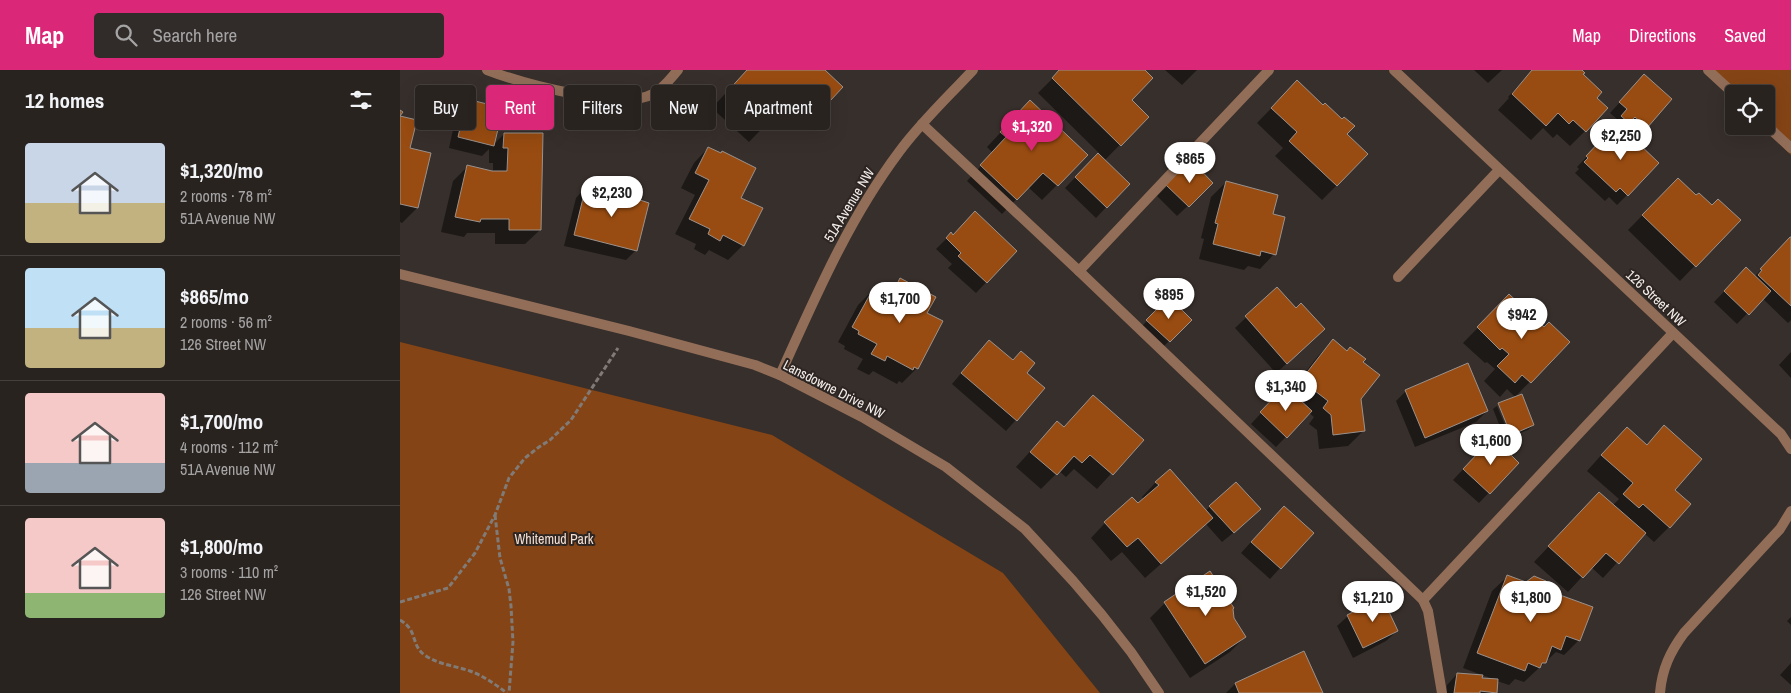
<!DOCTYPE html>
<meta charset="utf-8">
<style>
body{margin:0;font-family:"Archivo Narrow",sans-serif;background:#312b29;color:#f1f3f6;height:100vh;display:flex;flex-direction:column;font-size:19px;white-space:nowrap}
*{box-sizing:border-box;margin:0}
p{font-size:16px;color:#a5a4a5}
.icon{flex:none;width:28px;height:28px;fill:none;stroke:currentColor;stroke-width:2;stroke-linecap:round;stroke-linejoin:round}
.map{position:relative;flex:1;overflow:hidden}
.sheet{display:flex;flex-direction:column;background:#292320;width:400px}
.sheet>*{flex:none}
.guide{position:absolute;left:15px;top:15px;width:475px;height:45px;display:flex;gap:10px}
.buttons{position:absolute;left:1325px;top:15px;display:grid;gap:10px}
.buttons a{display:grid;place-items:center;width:50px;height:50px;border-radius:5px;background:#292320;box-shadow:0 5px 20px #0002,0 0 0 1px #45403e;font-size:25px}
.price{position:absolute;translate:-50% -42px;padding:0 11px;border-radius:18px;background:#fff;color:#222;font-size:16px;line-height:32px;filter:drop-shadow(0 1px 2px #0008)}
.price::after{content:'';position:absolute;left:50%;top:30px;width:15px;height:11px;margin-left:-8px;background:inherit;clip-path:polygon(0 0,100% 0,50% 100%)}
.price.selected{background:#db2777;color:#fff}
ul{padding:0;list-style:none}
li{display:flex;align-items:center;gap:15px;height:125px;padding:0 25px}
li+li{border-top:1px solid #45403e}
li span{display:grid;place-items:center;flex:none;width:140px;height:100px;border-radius:5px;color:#555}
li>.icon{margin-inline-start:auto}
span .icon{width:60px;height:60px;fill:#fffc;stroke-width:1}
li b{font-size:21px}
h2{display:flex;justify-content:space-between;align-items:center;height:60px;padding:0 25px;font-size:21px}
.chip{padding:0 18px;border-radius:5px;background:#292320;box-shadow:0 5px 20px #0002,0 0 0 1px #45403e;font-size:18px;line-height:45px}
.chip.selected{background:#db2777;color:#fff}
header{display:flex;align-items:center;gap:30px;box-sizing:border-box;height:70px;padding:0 25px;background:#db2777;color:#fff}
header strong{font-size:24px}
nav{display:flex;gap:28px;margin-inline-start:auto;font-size:18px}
.search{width:350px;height:45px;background:#312b29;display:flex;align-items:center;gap:12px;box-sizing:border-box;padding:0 18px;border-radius:5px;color:#a5a4a5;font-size:19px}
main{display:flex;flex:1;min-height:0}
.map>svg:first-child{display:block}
.green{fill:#854415}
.shadow{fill:#0007}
.building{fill:#994c11;stroke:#9b928d}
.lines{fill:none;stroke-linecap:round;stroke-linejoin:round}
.path{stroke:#817b77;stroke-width:3;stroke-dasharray:5 2.5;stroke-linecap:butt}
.service{stroke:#926e59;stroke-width:10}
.minor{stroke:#926e59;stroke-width:10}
.labels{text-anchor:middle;stroke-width:4;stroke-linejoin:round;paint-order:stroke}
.street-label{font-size:14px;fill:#f3eeeb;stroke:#2d2521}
.park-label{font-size:14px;fill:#f3ddd0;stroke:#2d2521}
</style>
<header>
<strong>Map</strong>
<div class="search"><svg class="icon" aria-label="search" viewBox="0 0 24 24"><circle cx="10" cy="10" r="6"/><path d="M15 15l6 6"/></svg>Search here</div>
<nav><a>Map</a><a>Directions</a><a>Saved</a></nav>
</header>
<main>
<section class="sheet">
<h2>12 homes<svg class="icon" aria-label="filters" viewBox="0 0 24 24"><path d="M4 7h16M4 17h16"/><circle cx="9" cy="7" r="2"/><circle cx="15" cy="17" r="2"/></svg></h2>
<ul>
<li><span style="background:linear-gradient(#c9d6e8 60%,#c2b280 0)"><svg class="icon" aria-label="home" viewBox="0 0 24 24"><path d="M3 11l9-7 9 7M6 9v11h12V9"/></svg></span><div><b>$1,320/mo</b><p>2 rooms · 78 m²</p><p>51A Avenue NW</p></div></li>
<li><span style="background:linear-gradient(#bfe0f5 60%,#c2b280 0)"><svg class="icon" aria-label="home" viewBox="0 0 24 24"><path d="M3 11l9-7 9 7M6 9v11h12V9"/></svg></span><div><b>$865/mo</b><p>2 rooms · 56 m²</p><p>126 Street NW</p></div></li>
<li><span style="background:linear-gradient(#f6c9c9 70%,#9aa5b1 0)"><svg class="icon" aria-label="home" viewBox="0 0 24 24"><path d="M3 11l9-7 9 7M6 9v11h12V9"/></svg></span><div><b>$1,700/mo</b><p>4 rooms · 112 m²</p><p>51A Avenue NW</p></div></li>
<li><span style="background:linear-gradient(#f6c9c9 75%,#8fb573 0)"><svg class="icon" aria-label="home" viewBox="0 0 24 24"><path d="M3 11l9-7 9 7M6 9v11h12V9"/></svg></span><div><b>$1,800/mo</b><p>3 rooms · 110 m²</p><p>126 Street NW</p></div></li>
</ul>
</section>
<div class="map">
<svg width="1391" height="623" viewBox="0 0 1391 623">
<rect width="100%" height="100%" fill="#372f2b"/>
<g class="green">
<polygon points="1303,0 1391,0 1391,85 1361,56 1366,56 1366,24 1334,24 1334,30"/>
<polygon points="0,272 372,365 603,503 700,623 0,623"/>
</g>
<g class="shadow">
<polygon points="347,0 423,0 442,17 402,59 380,40 349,72 312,38"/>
<polygon points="661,0 743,0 730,30 747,47 704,91 728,114 696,148 665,118 699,83 638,23"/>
<polygon points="765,0 797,0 782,15"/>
<polygon points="1074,0 1102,0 1088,13"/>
<polygon points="1133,0 1180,0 1195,28 1185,61 1170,76 1157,64 1153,68 1143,58 1131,70 1098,40 1109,28 1108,27"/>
<polygon points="1234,17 1246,57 1236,67 1224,57 1222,59 1227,125 1217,135 1209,127 1205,131 1175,103 1179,99 1177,97 1213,59 1211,57 1218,50 1210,43"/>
<polygon points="882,27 945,64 937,115 922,130 875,86 883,78 857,53"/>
<polygon points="68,31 93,75 104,64 140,160 125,174 95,174 95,163 67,163 64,167 41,162 53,111 68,96 93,102 93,93 89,93 89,79 82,86 49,78 57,41"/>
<polygon points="616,46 687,85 642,130 628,117 602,144 567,111 593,83 587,77"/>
<polygon points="0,47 8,79 29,84 17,138 2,153 0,152"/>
<polygon points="308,78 339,128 343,175 328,190 309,180 305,185 294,179 296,174 275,164 295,125 281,118 294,93"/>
<polygon points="791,92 812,113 777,146 757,126"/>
<polygon points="1278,109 1296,127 1339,150 1280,211 1228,160"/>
<polygon points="826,112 872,145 874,184 860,199 848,196 844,200 799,189 804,169 801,168 811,127"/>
<polygon points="186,117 205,122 208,119 236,180 226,190 164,176 176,128"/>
<polygon points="551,164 553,166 616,181 576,223 548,198 552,194 536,179"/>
<polygon points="1391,169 1391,250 1388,253 1362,228 1337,254 1314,232 1346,199 1354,207"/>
<polygon points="500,210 526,244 517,298 502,313 499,311 497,314 473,301 469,305 457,299 463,289 444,279 445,276 438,272 458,235 473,220 485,226"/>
<polygon points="877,218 913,270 876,303 835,258"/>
<polygon points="1109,226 1144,259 1168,272 1115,327 1107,319 1100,327 1084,311 1095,299 1087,292 1085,293 1063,273"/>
<polygon points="769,229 790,250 758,282 737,261"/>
<polygon points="933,271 961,292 960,328 963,361 948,376 919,379 917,360 909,354 914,347 909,343 876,377 851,354 875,328 890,322 918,286"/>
<polygon points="579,282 625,303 643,319 606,361 552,314"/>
<polygon points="1391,282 1391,308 1379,295"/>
<polygon points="1006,321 1087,341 1076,352 1015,377 996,331"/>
<polygon points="1121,325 1133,355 1128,360 1113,366 1100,335 1098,335"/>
<polygon points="693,326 742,370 697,419 674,399 666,407 659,401 641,419 616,397 657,352 663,358"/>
<polygon points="1097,336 1110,367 1105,369 1093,339"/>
<polygon points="1264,357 1269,457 1254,472 1244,463 1203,508 1191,497 1168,522 1134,492 1185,438 1213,435 1219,429 1187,401 1212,373 1246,376"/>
<polygon points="1082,379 1117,393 1079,433 1053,410"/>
<polygon points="756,412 806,441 810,436 849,450 822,472 806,454 745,508 722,482 711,491 691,468 705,453 738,435 744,430 742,427"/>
<polygon points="873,448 912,463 870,509 841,483"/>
<polygon points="1107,507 1148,521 1179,570 1164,585 1156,582 1124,612 1115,609 1109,615 1097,611 1095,623 1046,623 1047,615 1057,604 1081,609 1093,609 1063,598 1092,521"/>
<polygon points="765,533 833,549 845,567 830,582 790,608 750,548"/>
<polygon points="948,546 997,561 986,571 953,588 937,556"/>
<polygon points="1391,547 1391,555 1387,551"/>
<polygon points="1391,593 1391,615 1380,605"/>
<polygon points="835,614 922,623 826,623"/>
</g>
<g class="building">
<polygon points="347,0 425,0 443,17 417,45 395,25 364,58 326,23"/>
<polygon points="659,0 745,0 753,8 732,30 749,47 721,76 652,8"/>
<polygon points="1132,0 1182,0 1185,3 1183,4 1202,22 1197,28 1208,38 1186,62 1173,50 1169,54 1158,43 1146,56 1112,24"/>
<polygon points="1244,4 1272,29 1247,58 1235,47 1229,53 1221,46 1227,39 1219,32"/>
<polygon points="897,10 923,35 925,33 942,49 944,47 955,56 947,64 968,84 937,116 889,71 897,62 871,38"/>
<polygon points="67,29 103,38 94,76 58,67"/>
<polygon points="630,30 688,85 658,116 643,103 617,130 580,95 606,67 600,62"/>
<polygon points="0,40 3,42 0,46 17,50 10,78 31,83 18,138 0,134"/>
<polygon points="1217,53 1259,93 1228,126 1220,118 1216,122 1184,92 1188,88 1186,86"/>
<polygon points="104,63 143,63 141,160 109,160 109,149 81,149 80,152 55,147 67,95 92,101 107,101 108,78 103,78"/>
<polygon points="308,77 321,83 322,81 356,98 341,128 363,138 344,176 323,165 320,171 308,164 310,159 289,149 309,110 295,103"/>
<polygon points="698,83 730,114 707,138 675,107"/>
<polygon points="791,90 813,113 789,137 766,115"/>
<polygon points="1278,108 1296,125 1299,123 1312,135 1318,129 1341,150 1296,197 1242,145"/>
<polygon points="826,111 878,125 873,144 885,147 876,185 861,181 860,186 813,174 818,154 815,153"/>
<polygon points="186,116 207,121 207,118 241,126 240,130 249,133 237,181 174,165"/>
<polygon points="575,141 617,181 587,213 558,186 561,183 546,168 551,162 553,165"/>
<polygon points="1390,167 1391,167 1391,236 1358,205 1362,200 1360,199"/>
<polygon points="1346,197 1371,221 1349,245 1324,221"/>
<polygon points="500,208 536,227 527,243 543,251 518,299 514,297 513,300 487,286 485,291 471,284 477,274 458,264 459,261 452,257 473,219 490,228"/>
<polygon points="877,217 896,238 901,233 925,259 887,294 845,246"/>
<polygon points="1109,224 1144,257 1149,252 1170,272 1131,313 1122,305 1115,313 1097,296 1109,284 1102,278 1100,280 1077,257"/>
<polygon points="769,227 792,250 770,272 746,250"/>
<polygon points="933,269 947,281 950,277 966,289 963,292 980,305 961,329 965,361 933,365 931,345 923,338 928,331 901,310"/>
<polygon points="589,270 613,290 621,281 635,293 627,303 645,318 617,351 561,303"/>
<polygon points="1068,293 1088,341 1025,368 1005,320"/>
<polygon points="885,316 912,341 887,368 860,342"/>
<polygon points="1122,324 1134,355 1111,365 1098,333"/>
<polygon points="693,325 744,370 713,405 690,385 682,393 674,386 657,405 630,382 657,351 664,357"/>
<polygon points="1264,355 1302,389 1275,420 1291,434 1270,458 1243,434 1239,438 1223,424 1233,413 1201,385 1227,357 1247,375"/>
<polygon points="1093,367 1119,393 1090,424 1063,399"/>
<polygon points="770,399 813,448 761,494 738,468 727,477 704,452 732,427 738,433 759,415 755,412"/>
<polygon points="836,412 861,439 834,463 809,436"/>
<polygon points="1199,422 1246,463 1219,494 1206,483 1183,508 1148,476"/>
<polygon points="884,436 914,463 881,499 851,472"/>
<polygon points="810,501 834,538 833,539 834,548 846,567 805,594 764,532"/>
<polygon points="1107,505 1126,512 1134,506 1146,511 1150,518 1149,521 1193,537 1180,571 1166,566 1161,580 1152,576 1146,593 1142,593 1140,598 1128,593 1125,601 1077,583"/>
<polygon points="982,527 998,561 963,578 947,545"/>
<polygon points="904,581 923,623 839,623 835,613"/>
<polygon points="1057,603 1083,605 1082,608 1098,609 1097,623 1080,621 1080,623 1054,623"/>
</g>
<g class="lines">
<g class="path">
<polyline points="95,445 100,488 109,519 111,536 113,572 109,623"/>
<polyline points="0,532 48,518 75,483 95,445 109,408 125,388 139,377 150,370 171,350 218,278"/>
<path d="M 0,550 C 19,561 10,576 26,586 C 40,595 56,596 70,601 C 84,606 96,615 107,623"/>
</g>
<g class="service">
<path d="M 87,0 C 121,13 221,41 253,24 C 263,19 271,8 278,0"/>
<polyline points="1308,0 1334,24"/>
<polyline points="522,54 679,201 1023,530 1028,541 1042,623"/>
<polyline points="1366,55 1391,78"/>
<polyline points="679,201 869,0"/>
<polyline points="1023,530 1273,263"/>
</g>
<g class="minor">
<polyline points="994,0 1381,364 1391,379"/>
<polyline points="0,204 229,261 355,295 380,305 462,347 546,397 625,459 673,511 702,545 731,582 759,623"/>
<polyline points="998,207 1099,100"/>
<path d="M 380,305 C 415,228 448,150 499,82 C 521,52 548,27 573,0"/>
<path d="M 1260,623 C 1262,599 1270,582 1284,563 L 1380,459 L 1391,441"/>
</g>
</g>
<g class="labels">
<g class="street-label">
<text transform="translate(449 135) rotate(-59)" y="5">51A Avenue NW</text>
<text transform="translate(1256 228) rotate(43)" y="5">126 Street NW</text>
<text transform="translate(434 319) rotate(27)" y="5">Lansdowne Drive NW</text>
</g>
<g class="park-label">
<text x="154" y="474">Whitemud Park</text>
</g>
</g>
</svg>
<div class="buttons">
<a><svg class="icon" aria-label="locate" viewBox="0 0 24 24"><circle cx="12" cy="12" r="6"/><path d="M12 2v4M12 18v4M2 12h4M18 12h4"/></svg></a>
</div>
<b class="price selected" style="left:632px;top:82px">$1,320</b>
<b class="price" style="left:1221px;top:91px">$2,250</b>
<b class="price" style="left:790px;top:114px">$865</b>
<b class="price" style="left:212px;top:148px">$2,230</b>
<b class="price" style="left:769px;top:250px">$895</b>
<b class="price" style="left:500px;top:254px">$1,700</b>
<b class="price" style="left:1122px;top:270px">$942</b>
<b class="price" style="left:886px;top:342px">$1,340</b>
<b class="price" style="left:1091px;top:396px">$1,600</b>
<b class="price" style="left:806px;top:547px">$1,520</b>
<b class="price" style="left:973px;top:553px">$1,210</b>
<b class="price" style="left:1131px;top:553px">$1,800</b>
<div class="guide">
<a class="chip">Buy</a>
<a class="chip selected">Rent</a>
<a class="chip">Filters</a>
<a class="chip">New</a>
<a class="chip">Apartment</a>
</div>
</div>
</main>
